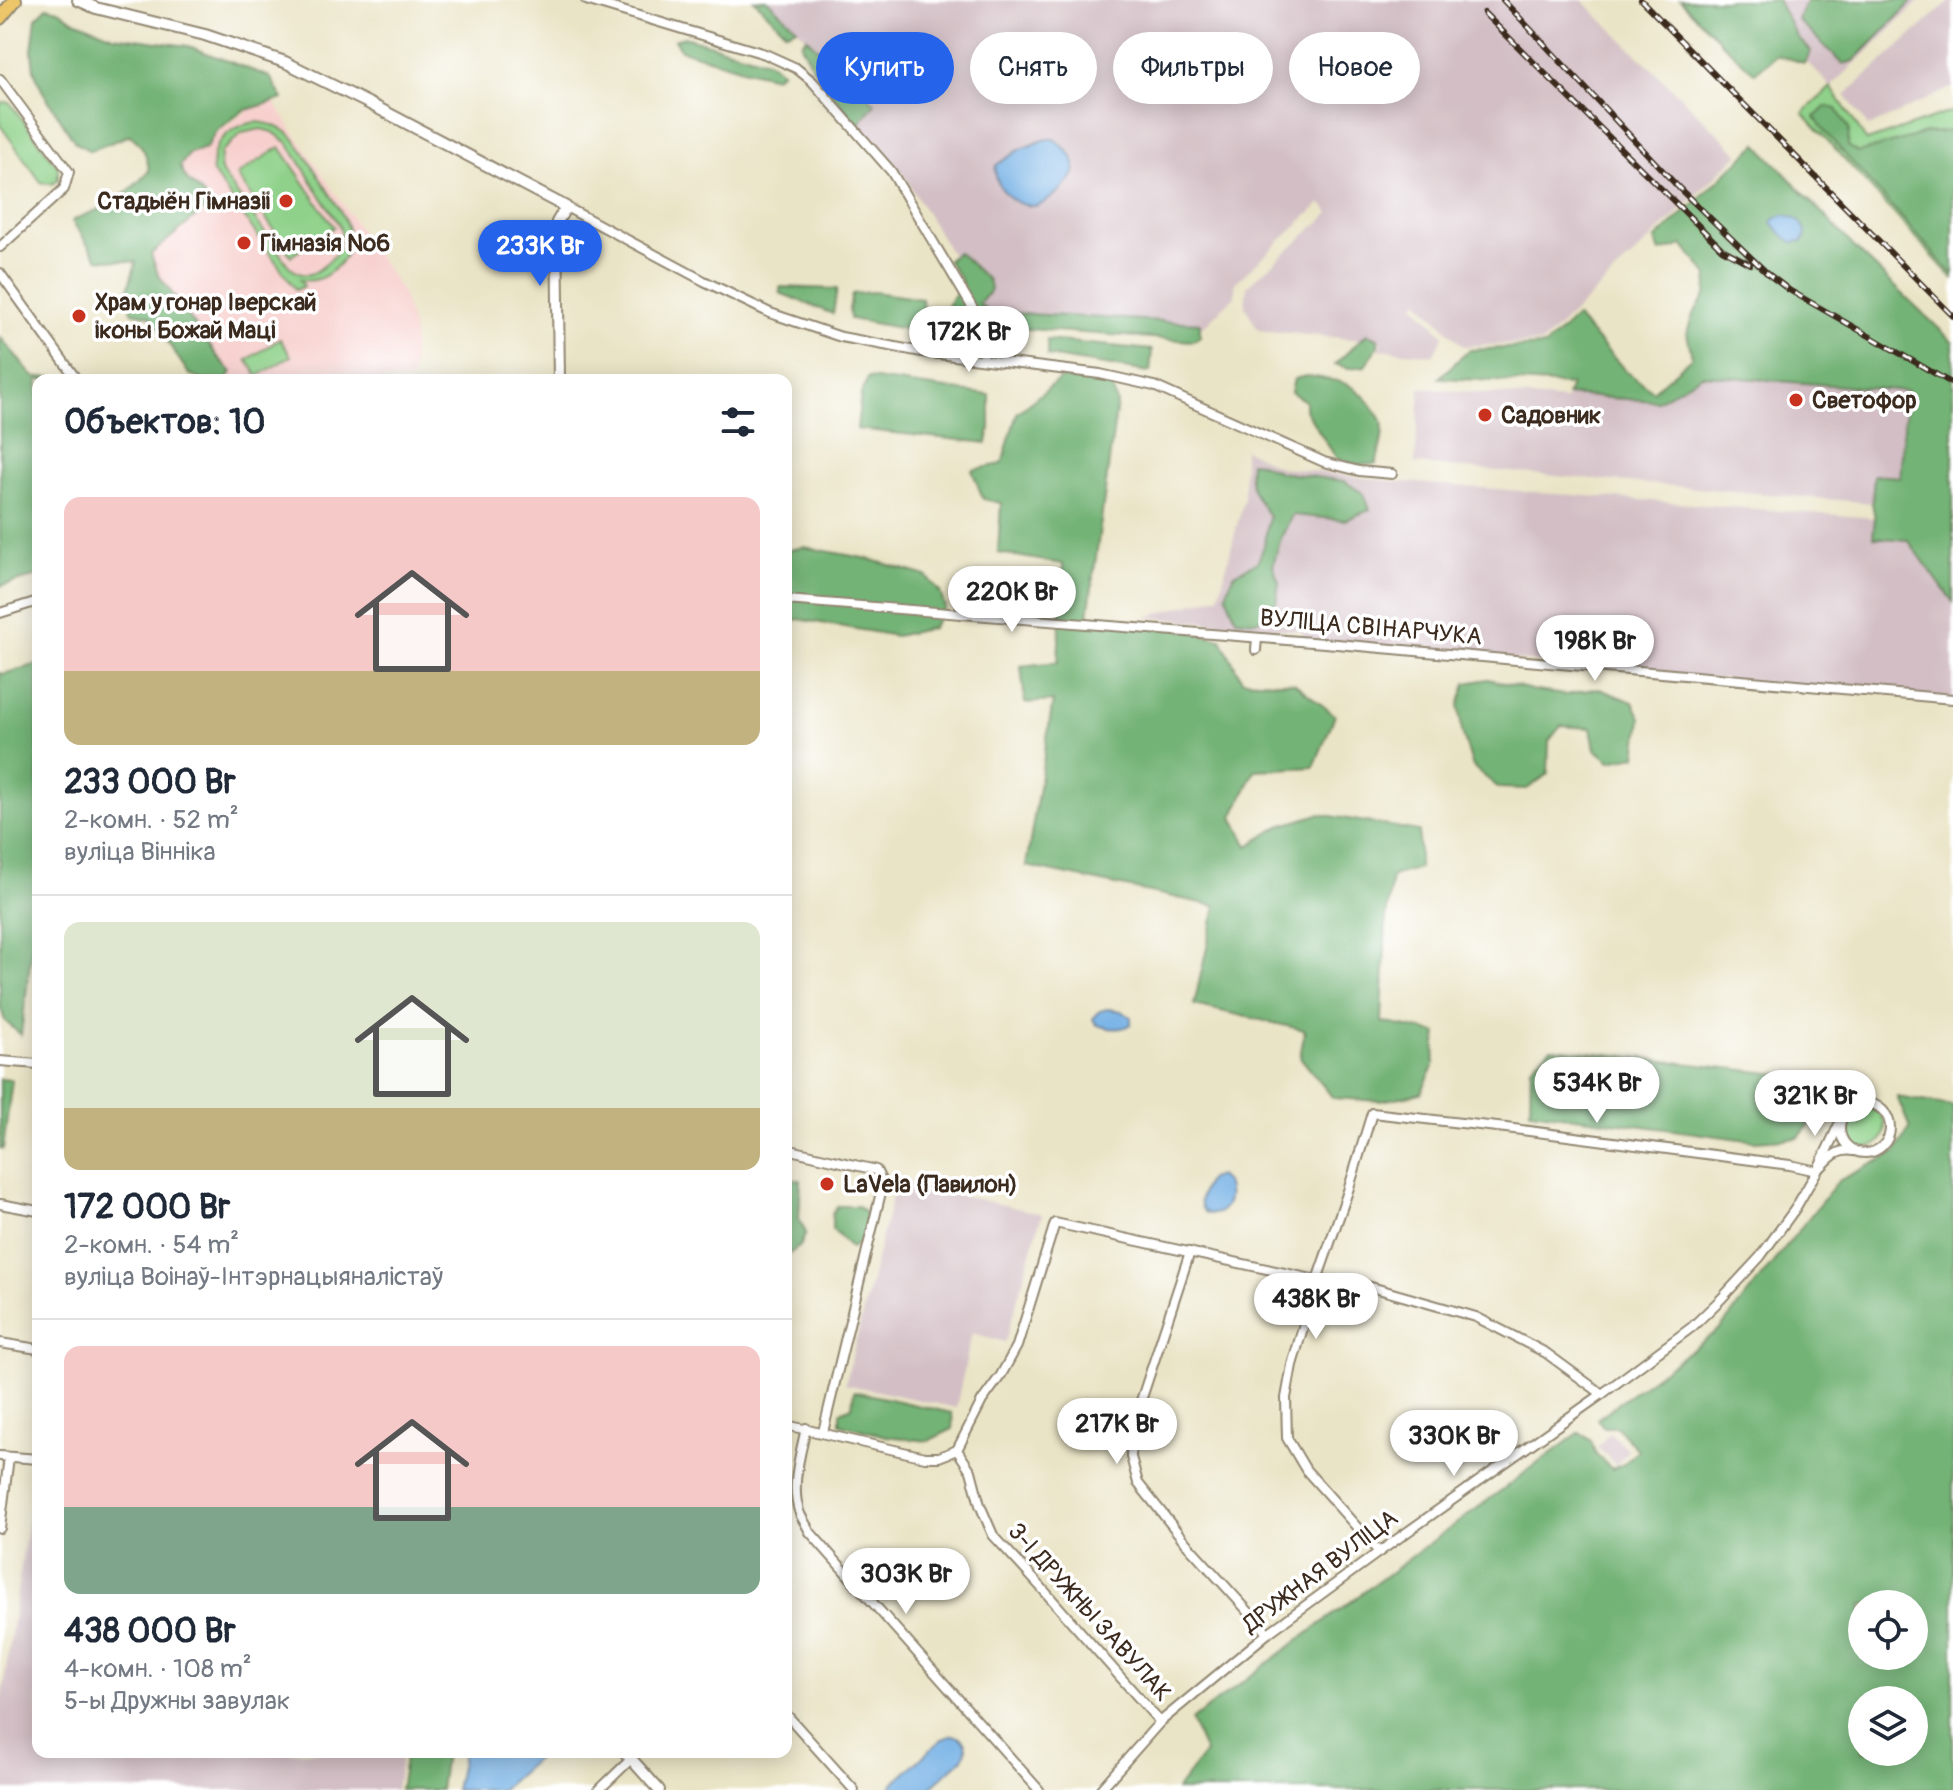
<!DOCTYPE html>
<html lang="ru">
<meta charset="utf-8">
<style>
body{margin:0;font-family:Pangolin,sans-serif;background:#f2f2f3;color:#1f2937;height:100vh;display:flex;flex-direction:column;font-size:30px;white-space:nowrap}
*{box-sizing:border-box;margin:0}
p{font-size:26px;color:#747a83}
.icon{flex:none;width:44px;height:44px;fill:none;stroke:currentColor;stroke-width:2;stroke-linecap:round;stroke-linejoin:round}
.map{position:relative;flex:1;overflow:hidden}
.sheet{position:absolute;left:32px;top:374px;width:760px;height:1384px;display:flex;flex-direction:column;background:#fff;border-radius:16px;box-shadow:0 4px 20px #0003}
.sheet>*{flex:none}
.banner{position:absolute;left:816px;top:32px;width:760px;height:72px;display:flex;gap:16px}
.controls{position:absolute;left:1848px;top:1590px;display:grid;gap:16px}
.controls a{display:grid;place-items:center;width:80px;height:80px;border-radius:50%;background:#fff;box-shadow:0 4px 20px #0003;font-size:40px}
.price{position:absolute;translate:-50% -68px;padding:0 18px;border-radius:28px;background:#fff;color:#222;font-size:26px;line-height:52px;filter:drop-shadow(0 2px 4px #0008)}
.price::after{content:'';position:absolute;left:50%;top:48px;width:24px;height:18px;margin-left:-12px;background:inherit;clip-path:polygon(0 0,100% 0,50% 100%)}
.price.on{background:#2563eb;color:#fff}
ul{padding:0;list-style:none}
li{display:grid;align-content:center;gap:16px;height:424px;padding:0 32px}
li+li{border-top:2px solid #e0e1e3}
li span{display:grid;place-items:center;height:248px;border-radius:16px;color:#555}
li>.icon{margin-inline-start:auto}
span .icon{width:144px;height:144px;fill:#fffc;stroke-width:1}
li b{font-size:34px}
h2{display:flex;justify-content:space-between;align-items:center;height:96px;padding:0 32px;font-size:34px}
.tag{padding:0 28px;border-radius:36px;background:#fff;box-shadow:0 4px 20px #0003;font-size:28px;line-height:72px}
.tag.on{background:#2563eb;color:#fff}
.map>svg:first-child{display:block}
.built{fill:#f7d0ce}
.industrial{fill:#d2bec4}
.green{fill:#8fd18a;stroke:#657e54;stroke-width:2;fill-rule:evenodd}
.forest{fill:#73b376;stroke:#576e4a;stroke-width:2;fill-rule:evenodd}
.water{fill:#73b0e5;stroke:#576d82;stroke-width:2}
.lines{fill:none;stroke-linecap:round;stroke-linejoin:round}
.minor-casing{stroke:#928772;stroke-width:12}
.tertiary-casing{stroke:#928772;stroke-width:14}
.primary-casing{stroke:#928772;stroke-width:16}
.minor{stroke:#fff;stroke-width:8}
.tertiary{stroke:#fff;stroke-width:10}
.primary{stroke:#ecc669;stroke-width:12}
.rail-casing{stroke:#3b2a1e;stroke-width:6}
.rail{stroke:#fff;stroke-width:3;stroke-dasharray:9;stroke-linecap:butt}
.poi-dot{fill:#c8321e;stroke:#fff;stroke-width:3}
.labels{text-anchor:middle;stroke-width:7;stroke-linejoin:round;paint-order:stroke}
.poi-label{font-size:24px;font-weight:bold;fill:#3b2a1e;stroke:#fff;text-anchor:start}
.street-label{font-size:24px;fill:#3b2a1e;stroke:#fff}
</style>
<div class="map">
<svg width="1953" height="1790" viewBox="0 0 1953 1790">
<rect width="100%" height="100%" fill="#fff"/>
<filter id="ink" filterUnits="userSpaceOnUse"><feTurbulence type="fractalNoise" baseFrequency=".0125" numOctaves="2"/><feDisplacementMap in="SourceGraphic" scale="16" xChannelSelector="R" yChannelSelector="G"/><feConvolveMatrix kernelMatrix="1 2 1 2 8 2 1 2 1" color-interpolation-filters="sRGB"/></filter>
<filter id="wash" filterUnits="userSpaceOnUse"><feTurbulence type="fractalNoise" baseFrequency=".006" numOctaves="4" result="noise"/><feDisplacementMap in="SourceGraphic" scale="32" xChannelSelector="R" yChannelSelector="G"/><feGaussianBlur stdDeviation="1.8" result="paint"/><feColorMatrix in="noise" values="0 0 0 0 0 0 0 0 0 0 0 0 0 0 0 0 0 1.4 0 .05"/><feComposite in="paint" operator="in"/></filter>
<g filter="url(#wash)">
<rect width="100%" height="100%" fill="#eae4c6"/>
<polygon class="built" points="269,95 402,292 414,333 412,380 265,380 212,375 101,217"/>
<g class="industrial">
<polygon points="767,0 1582,0 1739,154 1542,343 1463,346 1418,300 1415,305 1444,335 1433,355 1379,349 1382,342 1258,330 1245,306 1247,286 1330,213 1321,203 1235,283 1235,296 1203,327 987,313 901,171 858,125 874,102"/>
<polygon points="1747,0 1921,0 1831,87"/>
<polygon points="1951,0 1953,0 1953,87 1869,127 1845,95"/>
<polygon points="1702,375 1908,391 1900,477 1874,476 1872,503 1415,464 1420,388 1566,400 1567,395 1656,401"/>
<polygon points="1244,449 1279,467 1391,481 1875,518 1908,540 1953,602 1953,699 1302,641 1302,631 1146,617 1219,596 1244,498"/>
<polygon points="900,1181 1042,1214 1005,1342 972,1333 956,1408 845,1384 893,1192"/>
<polygon points="1610,1433 1629,1450 1616,1465 1597,1447"/>
<polygon points="35,1471 38,1471 38,1752 402,1752 396,1790 0,1790 0,1709"/>
</g>
<g class="green">
<polygon points="1831,87 1867,141 1953,111 1953,279 1803,113"/>
<path d="M 4,102 L 10,103 L 58,167 L 58,180 C 52,185 49,185 41,182 L 0,125 L 0,103 Z"/>
<path d="M 255,122 C 271,123 283,127 294,138 C 305,154 315,170 325,186 C 342,213 365,242 334,269 C 323,279 314,282 300,280 L 304,286 L 296,290 L 213,173 C 208,144 229,127 255,122 ZM 261,129 L 273,132 L 288,143 L 339,225 C 341,231 343,238 341,245 C 339,252 334,256 329,261 C 316,274 304,281 289,266 L 222,173 L 220,167 L 221,152 L 242,133 Z"/>
<polygon points="280,147 334,227 291,256 237,175"/>
<polygon points="280,339 291,356 258,376 247,360"/>
<circle cx="1865" cy="1128" r="20"/>
</g>
<g class="forest">
<polygon points="754,0 767,0 797,28 786,32"/>
<polygon points="1680,0 1777,0 1797,37 1811,51 1804,63 1776,55 1755,73 1722,43"/>
<polygon points="1807,0 1914,0 1854,61 1843,64 1798,20"/>
<path d="M 47,7 L 59,10 L 70,18 L 113,36 L 188,46 L 270,77 L 283,99 L 243,111 L 216,131 L 206,148 L 190,153 L 180,166 L 187,180 L 204,195 L 205,209 L 151,254 L 158,274 L 218,357 L 232,372 L 227,380 L 202,380 L 189,374 L 150,316 L 132,312 L 127,292 L 136,262 L 98,259 L 72,221 C 82,215 92,213 102,208 C 119,199 137,185 149,171 C 147,154 143,145 130,135 L 90,151 L 75,142 L 42,90 L 34,70 L 32,51 L 36,18 Z"/>
<polygon points="684,37 767,61 782,71 775,77 742,69 681,50 674,40"/>
<polygon points="806,37 875,103 858,125 817,76 801,44"/>
<polygon points="1826,106 1837,109 1849,129 1848,146 1858,153 1925,133 1953,131 1953,275 1825,132 1815,117"/>
<polygon points="1757,144 1857,250 1953,342 1953,602 1908,540 1873,537 1875,518 1872,503 1874,475 1900,477 1907,391 1702,375 1657,401 1567,395 1571,385 1439,378 1469,350 1545,346 1576,317 1627,372 1653,391 1692,357 1687,333 1693,315 1706,294 1708,275 1683,245 1660,252 1655,240"/>
<path d="M 958,252 L 988,280 L 991,290 L 979,304 L 989,312 L 1200,323 L 1200,337 L 1193,341 L 988,326 L 973,318 L 964,323 L 965,336 L 955,338 L 850,319 L 849,309 L 852,294 L 873,292 L 922,299 L 923,311 L 943,319 C 945,303 956,298 962,282 L 947,260 Z"/>
<polygon points="780,287 837,289 833,314 780,293"/>
<polygon points="1367,334 1378,338 1378,346 1365,366 1348,368 1335,364"/>
<polygon points="0,337 34,377 63,377 66,380 38,380 38,576 0,586"/>
<polygon points="1047,340 1152,350 1150,372 1047,356"/>
<path d="M 1306,376 C 1337,380 1357,381 1375,410 C 1377,413 1381,417 1382,421 C 1385,434 1379,451 1376,464 L 1359,465 L 1337,459 L 1305,410 L 1305,401 L 1291,392 L 1294,379 Z"/>
<polygon points="868,378 990,395 990,428 987,443 857,429 861,394"/>
<polygon points="1061,378 1111,384 1117,403 1088,616 1165,625 1221,639 1242,680 1294,683 1335,715 1314,767 1255,770 1233,817 1248,846 1280,826 1319,814 1419,831 1419,868 1392,876 1386,917 1382,1022 1437,1033 1434,1065 1421,1093 1381,1101 1333,1098 1300,1057 1305,1030 1194,1005 1216,906 1026,866 1053,701 1025,703 1021,666 1058,662 1063,564 998,553 1001,503 983,499 972,470 1002,464 1017,413"/>
<path d="M 1250,462 L 1260,463 L 1279,472 L 1344,481 L 1364,494 L 1370,510 L 1345,520 L 1292,515 L 1281,538 L 1273,565 L 1279,583 L 1275,610 L 1256,621 L 1236,619 L 1226,595 L 1233,575 L 1258,561 L 1264,546 L 1269,516 C 1255,496 1247,488 1250,462 Z"/>
<polygon points="804,547 869,559 926,576 940,592 945,607 932,628 896,636 798,619 786,624 786,554 789,550"/>
<polygon points="38,664 38,898 21,1035 5,1021 0,1006 0,673 3,674"/>
<polygon points="1488,679 1536,691 1566,695 1597,688 1633,702 1641,718 1636,756 1610,761 1595,749 1591,728 1561,726 1549,741 1548,774 1527,789 1499,788 1473,767 1462,732 1459,706 1466,683"/>
<polygon points="1551,1048 1832,1080 1826,1106 1798,1138 1755,1141 1530,1111 1531,1067"/>
<polygon points="0,1079 12,1080 3,1149 0,1148"/>
<path d="M 1897,1097 L 1953,1106 L 1953,1790 L 1176,1790 L 1205,1753 L 1191,1720 L 1580,1432 L 1591,1441 L 1596,1455 L 1612,1469 L 1624,1464 L 1638,1450 L 1617,1427 L 1604,1427 L 1597,1419 L 1720,1329 L 1838,1181 L 1895,1153 L 1910,1128 ZM 1862,1604 L 1914,1604 L 1914,1656 L 1862,1656 ZM 1862,1700 L 1914,1700 L 1914,1752 L 1862,1752 Z"/>
<polygon points="787,1178 801,1180 799,1219 806,1233 800,1246 786,1256"/>
<polygon points="838,1206 858,1206 866,1214 866,1239 851,1248 832,1229 832,1214"/>
<polygon points="854,1391 952,1413 953,1429 928,1441 886,1436 840,1424 840,1412 852,1407"/>
<polygon points="406,1752 445,1752 440,1790 400,1790"/>
</g>
<g class="water">
<path d="M 1046,139 L 1054,139 C 1063,146 1077,157 1075,169 C 1074,181 1045,206 1034,206 C 1013,207 992,185 996,165 L 1021,149 Z"/>
<path d="M 1783,215 C 1795,216 1805,222 1806,234 L 1803,241 L 1792,242 L 1784,236 L 1772,223 L 1774,219 Z"/>
<path d="M 1109,1009 L 1121,1011 L 1131,1017 L 1131,1024 C 1122,1031 1105,1029 1096,1024 L 1093,1019 C 1097,1011 1101,1010 1109,1009 Z"/>
<path d="M 1219,1176 L 1226,1183 C 1241,1223 1179,1227 1209,1179 Z"/>
<path d="M 953,1735 C 966,1738 969,1747 963,1758 L 928,1790 L 889,1790 L 892,1785 L 942,1739 Z"/>
<polygon points="463,1752 544,1752 501,1790 455,1790"/>
</g>
</g>
<g filter="url(#ink)">
<g class="lines">
<g class="minor-casing">
<g id="minor">
<polyline points="586,0 765,54 796,68 812,81 891,171 981,322 984,359"/>
<polyline points="0,79 69,172 64,189 0,247"/>
<polyline points="566,207 704,281 770,313 841,337 922,352 1100,374 1154,386 1324,462 1359,471 1392,474"/>
<polyline points="0,273 77,380"/>
<polyline points="786,600 1337,644 1953,699"/>
<polyline points="0,613 38,601"/>
<polyline points="1256,650 1257,638"/>
<polyline points="0,1061 38,1064"/>
<circle cx="1865" cy="1128" r="25"/>
<polyline points="786,1149 876,1170 883,1184 823,1432"/>
<path d="M 1821,1167 C 1830,1158 1838,1148 1853,1151"/>
<polyline points="0,1204 38,1211"/>
<polyline points="1190,1252 1132,1428 1131,1457 1138,1483 1186,1543 1268,1633"/>
<polyline points="0,1343 38,1349"/>
<polyline points="786,1425 925,1457 939,1457 957,1450"/>
<path d="M 806,1428 C 800,1456 790,1487 800,1514 C 803,1520 807,1526 810,1532 L 1039,1790"/>
<polyline points="0,1456 38,1459"/>
<polyline points="0,1528 9,1457"/>
<polyline points="1379,1552 1306,1470 1287,1438 1286,1398 1292,1365 1317,1280 1347,1194 1372,1113 1506,1128 1790,1165 1817,1171"/>
<polyline points="786,1714 854,1790"/>
<polyline points="1160,1722 1040,1586 993,1535 980,1505 971,1471 957,1450 982,1401 1001,1375 1017,1346 1055,1223 1317,1280 1357,1283 1476,1317 1546,1353 1602,1394"/>
<polyline points="599,1790 631,1759"/>
<polyline points="1100,1790 1160,1722 1268,1633 1379,1552 1602,1394 1692,1327 1721,1299 1760,1257 1795,1209 1817,1171 1841,1120"/>
</g>
</g>
<g class="tertiary-casing">
<g id="tertiary">
<polyline points="78,0 96,8 205,35 285,62 374,106 566,207 557,222 559,380"/>
<polyline points="625,1752 659,1790"/>
</g>
</g>
<g class="primary-casing">
<polyline id="primary" points="0,18 15,0"/>
</g>
<use href="#minor" class="minor"/>
<use href="#tertiary" class="tertiary"/>
<use href="#primary" class="primary"/>
<g class="rail-casing">
<g id="rail">
<polyline points="1503,0 1680,189 1768,274 1789,290 1953,384"/>
<polyline points="1641,0 1953,316"/>
<polyline points="1484,13 1722,249 1750,264"/>
</g>
</g>
<use href="#rail" class="rail"/>
</g>
</g>
<g class="poi-dot">
<circle cx="286" cy="201" r="8"/>
<circle cx="244" cy="243" r="8"/>
<circle cx="79" cy="316" r="8"/>
<circle cx="1796" cy="400" r="8"/>
<circle cx="1485" cy="415" r="8"/>
<circle cx="827" cy="1184" r="8"/>
</g>
<g class="labels">
<g class="poi-label">
<text x="270" y="209" text-anchor="end">Стадыён Гімназіі</text>
<text x="260" y="251">Гімназія №6</text>
<text x="95" y="310">Храм у гонар Іверскай<tspan x="95" dy="28">іконы Божай Маці</tspan></text>
<text x="1812" y="408">Светофор</text>
<text x="1501" y="423">Садовник</text>
<text x="843" y="1192">LaVela (Павилон)</text>
</g>
<g class="street-label">
<text transform="translate(1371 627) rotate(5)" y="8">ВУЛІЦА СВІНАРЧУКА</text>
<text transform="translate(1320 1571) rotate(-37)" y="8">ДРУЖНАЯ ВУЛІЦА</text>
<text transform="translate(1090 1612) rotate(48)" y="8">3-І ДРУЖНЫ ЗАВУЛАК</text>
</g>
</g>
</svg>
<div class="controls">
<a><svg class="icon" aria-label="locate" viewBox="0 0 24 24"><circle cx="12" cy="12" r="6"/><path d="M12 2v4M12 18v4M2 12h4M18 12h4"/></svg></a>
<a><svg class="icon" aria-label="layers" viewBox="0 0 24 24"><path d="M12 4l9 5-9 5-9-5zM3 14l9 5 9-5"/></svg></a>
</div>
<b class="price on" style="left:540px;top:288px">233K Br</b>
<b class="price" style="left:969px;top:374px">172K Br</b>
<b class="price" style="left:1012px;top:634px">220K Br</b>
<b class="price" style="left:1595px;top:683px">198K Br</b>
<b class="price" style="left:1597px;top:1125px">534K Br</b>
<b class="price" style="left:1815px;top:1138px">321K Br</b>
<b class="price" style="left:1316px;top:1341px">438K Br</b>
<b class="price" style="left:1117px;top:1466px">217K Br</b>
<b class="price" style="left:1454px;top:1478px">330K Br</b>
<b class="price" style="left:906px;top:1616px">303K Br</b>
<div class="banner">
<a class="tag on">Купить</a>
<a class="tag">Снять</a>
<a class="tag">Фильтры</a>
<a class="tag">Новое</a>
</div>
<section class="sheet">
<h2>Объектов: 10<svg class="icon" aria-label="filters" viewBox="0 0 24 24"><path d="M4 7h16M4 17h16"/><circle cx="9" cy="7" r="2"/><circle cx="15" cy="17" r="2"/></svg></h2>
<ul>
<li><span style="background:linear-gradient(#f6c9c9 70%,#c2b280 0)"><svg class="icon" aria-label="home" viewBox="0 0 24 24"><path d="M3 11l9-7 9 7M6 9v11h12V9"/></svg></span><div><b>233 000 Br</b><p>2-комн. · 52 m²</p><p>вуліца Вінніка</p></div></li>
<li><span style="background:linear-gradient(#dfe7d0 75%,#c2b280 0)"><svg class="icon" aria-label="home" viewBox="0 0 24 24"><path d="M3 11l9-7 9 7M6 9v11h12V9"/></svg></span><div><b>172 000 Br</b><p>2-комн. · 54 m²</p><p>вуліца Воінаў-Інтэрнацыяналістаў</p></div></li>
<li><span style="background:linear-gradient(#f6c9c9 65%,#7fa58c 0)"><svg class="icon" aria-label="home" viewBox="0 0 24 24"><path d="M3 11l9-7 9 7M6 9v11h12V9"/></svg></span><div><b>438 000 Br</b><p>4-комн. · 108 m²</p><p>5-ы Дружны завулак</p></div></li>
</ul>
</section>
</div>
